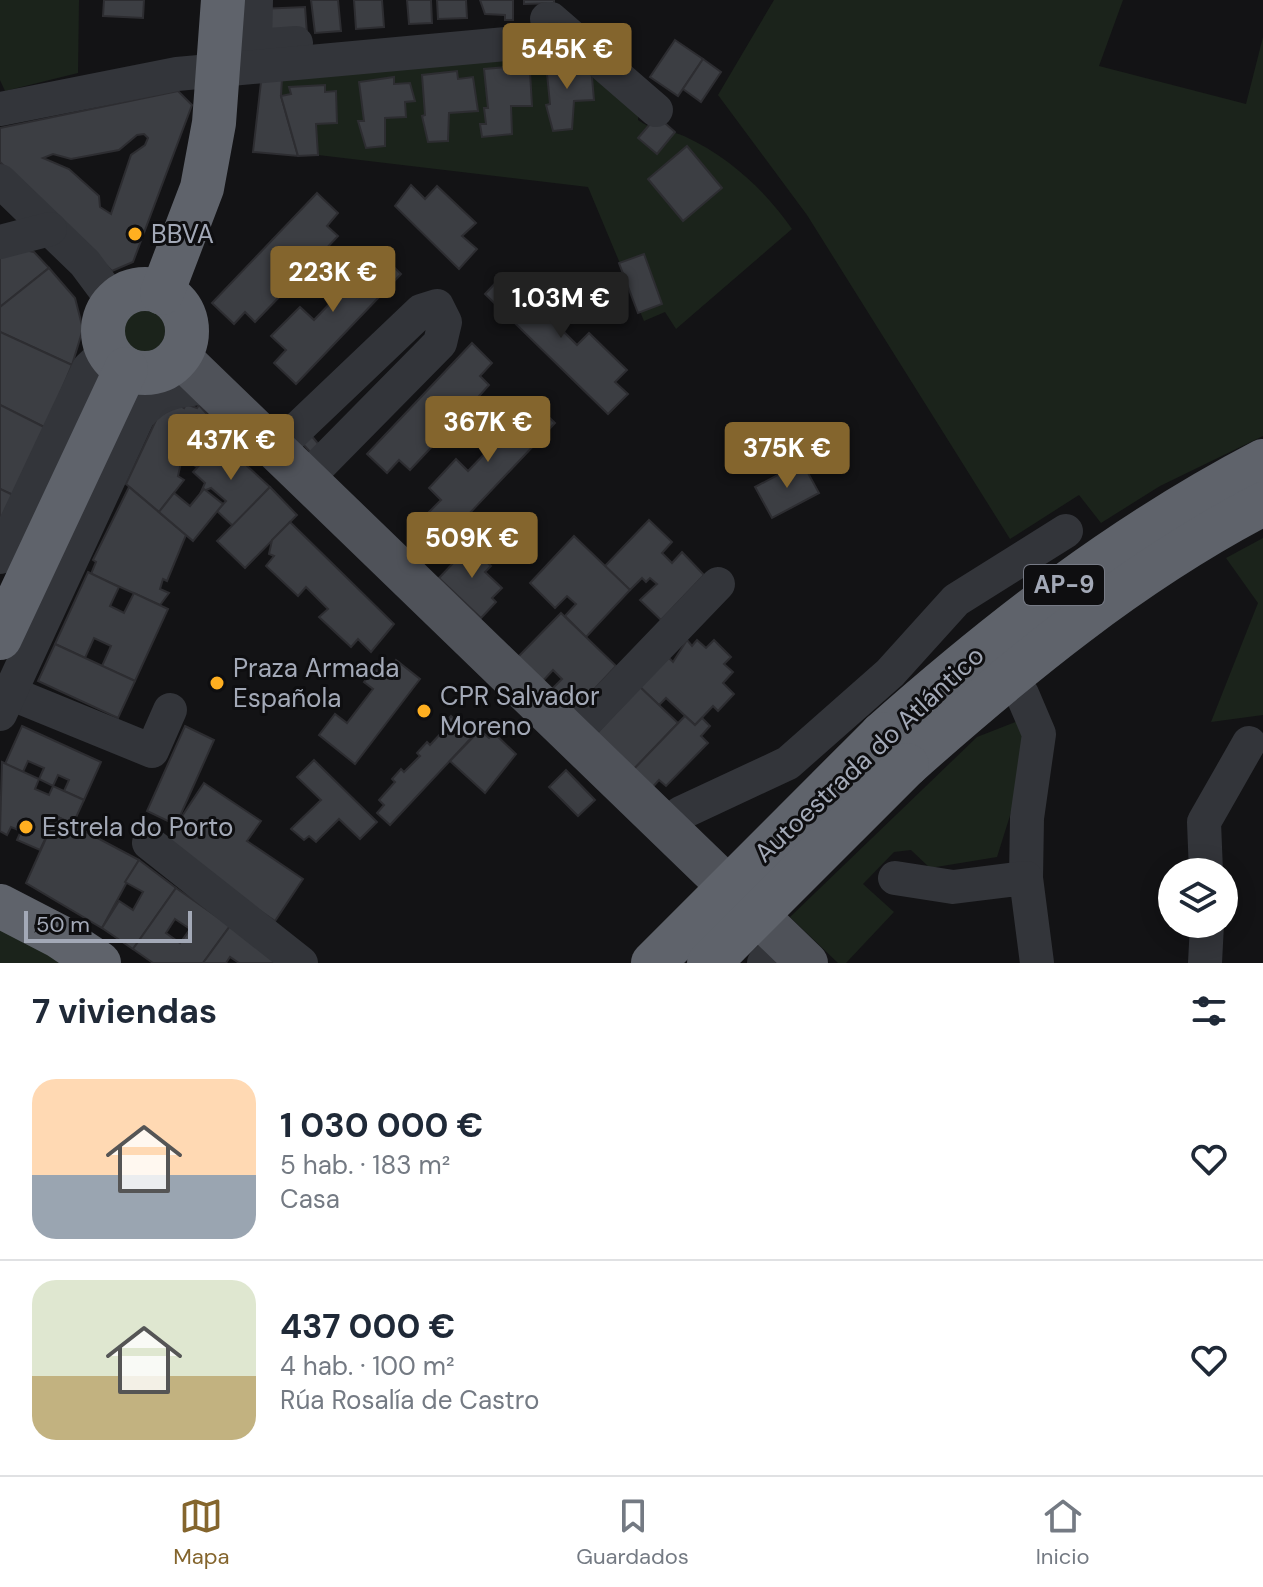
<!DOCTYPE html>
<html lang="es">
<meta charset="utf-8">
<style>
body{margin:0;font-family:"DM Sans",sans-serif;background:#f2f2f3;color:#1f2937;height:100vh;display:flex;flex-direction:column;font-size:30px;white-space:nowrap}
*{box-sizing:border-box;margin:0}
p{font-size:26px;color:#747a83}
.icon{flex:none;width:44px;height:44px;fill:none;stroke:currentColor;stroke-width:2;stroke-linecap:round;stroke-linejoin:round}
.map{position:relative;height:963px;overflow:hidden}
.drawer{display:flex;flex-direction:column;background:#fff;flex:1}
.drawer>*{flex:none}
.tools{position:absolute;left:1158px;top:858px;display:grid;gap:16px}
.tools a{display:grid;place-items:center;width:80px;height:80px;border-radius:50%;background:#fff;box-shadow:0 4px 20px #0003;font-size:40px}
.scale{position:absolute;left:24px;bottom:20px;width:168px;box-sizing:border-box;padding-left:8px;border:4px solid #a3a9b7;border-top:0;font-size:22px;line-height:28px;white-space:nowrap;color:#a3a9b7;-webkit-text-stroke:6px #0e0e10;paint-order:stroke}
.price{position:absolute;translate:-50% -68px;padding:0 18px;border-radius:8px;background:#84652d;color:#fff;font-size:26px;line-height:52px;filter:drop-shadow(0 2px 4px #0008)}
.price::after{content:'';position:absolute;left:50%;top:48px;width:24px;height:18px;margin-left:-12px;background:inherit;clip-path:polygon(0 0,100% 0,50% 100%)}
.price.current{background:#222;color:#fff}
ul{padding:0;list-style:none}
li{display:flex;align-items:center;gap:24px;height:200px;padding:0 32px}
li+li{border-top:2px solid #e0e1e3}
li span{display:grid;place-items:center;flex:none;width:224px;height:160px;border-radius:24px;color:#555}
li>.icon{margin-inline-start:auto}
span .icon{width:96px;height:96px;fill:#fffc;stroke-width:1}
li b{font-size:34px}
h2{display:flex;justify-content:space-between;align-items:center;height:96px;padding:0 32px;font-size:34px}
.dock{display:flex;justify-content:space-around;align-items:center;height:112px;border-top:2px solid #e0e1e3;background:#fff;font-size:22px;color:#747a83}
.dock a{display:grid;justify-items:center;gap:4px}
.dock .current{color:#84652d}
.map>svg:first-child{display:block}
.green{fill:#1b231b}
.building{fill:#3c3e43;stroke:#2d2d31;stroke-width:2;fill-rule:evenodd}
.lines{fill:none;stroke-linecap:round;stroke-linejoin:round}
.minor{stroke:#33353a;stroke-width:34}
.major{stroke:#4f5259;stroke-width:42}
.highway{stroke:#5f636b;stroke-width:44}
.highway-bridge{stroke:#5f636b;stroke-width:44}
.poi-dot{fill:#ffaf20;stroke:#0e0e10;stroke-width:3}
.labels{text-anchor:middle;stroke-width:6;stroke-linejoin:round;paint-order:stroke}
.shield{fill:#0e0e10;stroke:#767a85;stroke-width:2}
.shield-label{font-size:24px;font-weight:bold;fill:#a3a9b7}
.poi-label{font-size:26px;fill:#a3a9b7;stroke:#0e0e10;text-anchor:start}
.street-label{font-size:26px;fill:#a3a9b7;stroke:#0e0e10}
</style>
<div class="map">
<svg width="1263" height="963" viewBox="0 0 1263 963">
<rect width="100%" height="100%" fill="#131315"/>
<g class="green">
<polygon points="0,0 79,0 78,73 5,91 0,80"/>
<polygon points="774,0 1123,0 1099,66 1246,104 1263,37 1263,436 1160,486 1101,523 1079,495 1010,539 807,215 718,95"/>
<path d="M 576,48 L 639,104 L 638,120 C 652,131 668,129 684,136 C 729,157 764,189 792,229 L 676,329 L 665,312 L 644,321 L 588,187 L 318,155 L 316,124 L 336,123 L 336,91 L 325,92 L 325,85 L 290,87 L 291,94 L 281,96 L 282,78 Z"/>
<circle cx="143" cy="331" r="22"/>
<polygon points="1263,538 1263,715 1211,722 1258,603 1226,558"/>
<polygon points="1023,719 1031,749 997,857 930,868 911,850 894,852 863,884 894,912 846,963 838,963 790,917 977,737"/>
<polygon points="0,925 66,963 0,963"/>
</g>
<g class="building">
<polygon points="104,0 144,0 143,18 103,16"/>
<polygon points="311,0 338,0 341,31 315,33"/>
<polygon points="354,0 382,0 384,27 356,29"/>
<polygon points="407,0 431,0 432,23 409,24"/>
<polygon points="437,0 466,0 467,18 438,19"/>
<polygon points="480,0 513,0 513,20 505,20 505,15 485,14"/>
<polygon points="524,0 554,0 554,3 524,4"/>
<polygon points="305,7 307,34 264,35 259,9"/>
<polygon points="675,40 703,59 678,96 650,77"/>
<polygon points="703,59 721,72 701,102 683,89"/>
<polygon points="580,60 591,66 594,100 574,101 572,129 553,131 546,105 550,104 546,64"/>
<polygon points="518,66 519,72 530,72 532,106 511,106 512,134 482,137 480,124 486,124 484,108 488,108 484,69"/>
<polygon points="457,71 458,79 473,77 478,111 449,113 448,141 428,142 422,116 425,115 422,75"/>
<polygon points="394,77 394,84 410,83 415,101 405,102 406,117 385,118 385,146 366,148 358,121 364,121 359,82"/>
<polygon points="282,78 281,96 298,156 253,152 261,82"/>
<polygon points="325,85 325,92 336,91 337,123 316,124 318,155 298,156 281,96 291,94 289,87"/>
<path d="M 178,91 L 192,105 L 133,262 L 112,271 L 0,162 L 0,128 ZM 144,134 L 148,138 L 145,145 L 131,155 L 111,214 L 100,207 L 99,196 L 69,169 L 43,158 L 53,154 L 71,159 L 119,150 L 137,135 Z"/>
<polygon points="657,116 675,132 657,154 638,138"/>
<polygon points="687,146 722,188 683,221 648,179"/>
<polygon points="411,185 425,199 437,186 476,223 462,236 477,249 459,269 395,206"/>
<polygon points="317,193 338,213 327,226 338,236 308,268 297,257 273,282 284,292 255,322 245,312 234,324 212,303"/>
<polygon points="15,248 34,252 49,268 0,307 0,252"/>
<polygon points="354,251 367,264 378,252 401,274 296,384 274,363 286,350 271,336 300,307 314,320 337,296 324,282"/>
<polygon points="644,254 662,304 638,313 619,263"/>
<polygon points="49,268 75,298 83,329 72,365 0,332 0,307"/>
<polygon points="504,274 517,286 528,274 564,310 553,321 577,345 589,333 627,370 615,382 628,394 608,414 485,294"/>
<polygon points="0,332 72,365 46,428 0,405"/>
<polygon points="472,343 492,363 480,376 489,385 462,415 452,405 429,429 440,438 410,470 399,460 387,473 367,454"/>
<polygon points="508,403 521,416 534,403 555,423 450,534 428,513 441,500 429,488 456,459 468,471 492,446 480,434"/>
<polygon points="186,404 197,408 199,405 226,436 197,467 182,458 178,476 184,480 159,512 126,484 158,416 179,405 184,408"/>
<polygon points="0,405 46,428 13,495 0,489"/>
<polygon points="311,435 320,446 311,453 302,443"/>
<polygon points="226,436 236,449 233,453 270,487 234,527 217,511 226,501 211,488 201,492 205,483 193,472"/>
<polygon points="802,462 819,493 772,518 755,487"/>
<polygon points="129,487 186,535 167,581 163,579 160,589 169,593 160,605 91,574 96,562 93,560"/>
<polygon points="270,487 297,515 245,568 217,541"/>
<polygon points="0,489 13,495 0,521"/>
<polygon points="204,489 223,504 193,541 159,512 174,493 190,506"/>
<polygon points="649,520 672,542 662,553 672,563 682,552 704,575 661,620 640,600 657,584 650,578 646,582 642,578 630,590 605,566"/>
<polygon points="290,522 394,624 371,652 358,639 351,647 319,617 328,609 306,587 298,596 266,566 274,556 269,554 272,540"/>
<polygon points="574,536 630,590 586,637 565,616 576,604 567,596 555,608 530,583"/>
<polygon points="474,541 489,555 484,560 491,566 485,572 502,588 492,598 496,602 481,618 439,578"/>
<polygon points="88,572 119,587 110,606 124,613 134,593 168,609 135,681 102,666 111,646 94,638 85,658 55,644"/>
<polygon points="561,613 616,666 572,713 550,691 562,679 553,670 541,683 516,659"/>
<polygon points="687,640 692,646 697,640 706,648 714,640 731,657 724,664 733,672 723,683 734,694 718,711 713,706 695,725 666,698 659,705 640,687 668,657 673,662"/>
<polygon points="55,644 135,681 118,718 38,681"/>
<polygon points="396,660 420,679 355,764 319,735 335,714 347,723 373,689 364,682 375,668 384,675"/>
<polygon points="640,687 678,723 631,772 594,736"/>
<polygon points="451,716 473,736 390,825 377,813 384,805 379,800 395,782 392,779 401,769 404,772 420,756 417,753 427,742 430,745 444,730 441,727"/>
<polygon points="685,716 695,725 702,718 710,726 701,736 708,743 666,786 659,780 650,790 631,772"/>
<polygon points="22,726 101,762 84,800 64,791 69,780 58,775 53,786 39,779 44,768 28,761 23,772 5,764"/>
<polygon points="185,726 214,740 176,825 147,811"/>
<polygon points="480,730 489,738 494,733 516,754 485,793 450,761"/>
<polygon points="314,760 377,822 360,839 339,819 316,842 309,836 304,840 291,829 321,800 297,777"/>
<polygon points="2,762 39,779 35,789 49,795 53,786 84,800 73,824 56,816 40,850 17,840 21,831 11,827 7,835 0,831"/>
<polygon points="566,770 595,800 578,816 549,787"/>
<polygon points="204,783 261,821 247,841 303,879 275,921 163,845"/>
<polygon points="56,816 139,860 102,928 26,883"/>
<polygon points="139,860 176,888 133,949 102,928 119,901 133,910 143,892 125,882"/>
<path d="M 176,888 L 230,926 L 203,963 L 153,963 L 133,949 ZM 175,919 L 190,929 L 180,943 L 166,933 Z"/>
<polygon points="230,926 281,963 239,963 230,957 226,963 203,963"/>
</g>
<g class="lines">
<g class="minor">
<polyline points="256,0 255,46 296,43"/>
<polyline points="547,19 551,19 656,110"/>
<polyline points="0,109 177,74 560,39"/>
<polyline points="0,181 85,263 114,302"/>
<polyline points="0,242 50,229"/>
<polyline points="276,449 421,311 437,306 445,322 440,343 306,479"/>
<polyline points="0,557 89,368 107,351"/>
<polyline points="10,693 152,751 170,710"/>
<polyline points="1022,694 1039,734 1027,818 1026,878"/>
<path d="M 0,714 L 138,416 C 159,391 180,390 211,387"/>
<polyline points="572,736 718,584"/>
<polyline points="664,825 681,813 788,763 890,673 956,600 1066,531"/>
<polyline points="149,843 301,963"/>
<polyline points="1206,872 1204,822 1249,743"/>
<polyline points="895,878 953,887 1026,878 1037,963"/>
<polyline points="764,963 786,943"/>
<polyline points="1205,963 1207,924"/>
</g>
<polyline class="major" points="179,356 807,963"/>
<g class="highway">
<circle cx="145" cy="331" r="42"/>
<polyline points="162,293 202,188 214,123 223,0"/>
<polyline points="0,638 126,369"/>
<path d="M 882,734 C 1000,629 1123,534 1263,461"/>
<path d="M 907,765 C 1016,668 1132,572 1263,504"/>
<polyline points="0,906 58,936 99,963"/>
</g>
<g class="highway-bridge">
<polyline points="653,963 882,734"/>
<polyline points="709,963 907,765"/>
</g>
</g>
<g class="poi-dot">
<circle cx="135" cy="234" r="8"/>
<circle cx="217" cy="683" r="8"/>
<circle cx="424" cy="711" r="8"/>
<circle cx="26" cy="827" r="8"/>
</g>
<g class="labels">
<rect class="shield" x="1024" y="565" width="80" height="40" rx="6"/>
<g class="shield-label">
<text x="1064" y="593">AP-9</text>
</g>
<g class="poi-label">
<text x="151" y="243">BBVA</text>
<text x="233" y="677">Praza Armada<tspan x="233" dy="30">Española</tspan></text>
<text x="440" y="705">CPR Salvador<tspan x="440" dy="30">Moreno</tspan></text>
<text x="42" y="836">Estrela do Porto</text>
</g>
<g class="street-label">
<text transform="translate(869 754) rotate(-43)" y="9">Autoestrada do Atlántico</text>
</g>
</g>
</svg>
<div class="tools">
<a><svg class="icon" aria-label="layers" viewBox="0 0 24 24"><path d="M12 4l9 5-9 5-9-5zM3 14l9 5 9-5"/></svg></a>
</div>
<div class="scale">50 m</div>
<b class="price" style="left:567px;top:91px">545K €</b>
<b class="price" style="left:333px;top:314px">223K €</b>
<b class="price current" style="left:561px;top:340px">1.03M €</b>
<b class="price" style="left:488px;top:464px">367K €</b>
<b class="price" style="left:231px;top:482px">437K €</b>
<b class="price" style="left:787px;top:490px">375K €</b>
<b class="price" style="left:472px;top:580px">509K €</b>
</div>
<section class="drawer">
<h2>7 viviendas<svg class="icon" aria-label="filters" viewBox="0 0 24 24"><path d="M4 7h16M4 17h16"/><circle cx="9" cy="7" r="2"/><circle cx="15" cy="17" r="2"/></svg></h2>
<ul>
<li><span style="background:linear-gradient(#ffd9b3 60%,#9aa5b1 0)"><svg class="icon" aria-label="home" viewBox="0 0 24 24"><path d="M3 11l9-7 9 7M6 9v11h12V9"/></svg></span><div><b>1 030 000 €</b><p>5 hab. · 183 m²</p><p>Casa</p></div><svg class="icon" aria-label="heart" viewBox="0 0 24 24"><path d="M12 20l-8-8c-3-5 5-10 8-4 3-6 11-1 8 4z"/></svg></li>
<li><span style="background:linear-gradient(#dfe7d0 60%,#c2b280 0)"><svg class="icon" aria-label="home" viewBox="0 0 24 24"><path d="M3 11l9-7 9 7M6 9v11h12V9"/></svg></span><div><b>437 000 €</b><p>4 hab. · 100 m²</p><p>Rúa Rosalía de Castro</p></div><svg class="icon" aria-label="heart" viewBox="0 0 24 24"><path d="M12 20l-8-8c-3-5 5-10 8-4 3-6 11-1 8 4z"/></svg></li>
</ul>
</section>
<nav class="dock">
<a class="current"><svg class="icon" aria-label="map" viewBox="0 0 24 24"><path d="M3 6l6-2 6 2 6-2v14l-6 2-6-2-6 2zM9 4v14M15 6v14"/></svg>Mapa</a>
<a><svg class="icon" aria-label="saved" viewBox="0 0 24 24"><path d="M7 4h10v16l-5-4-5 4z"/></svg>Guardados</a>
<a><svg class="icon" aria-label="home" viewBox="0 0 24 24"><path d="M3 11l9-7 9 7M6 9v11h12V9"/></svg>Inicio</a>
</nav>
